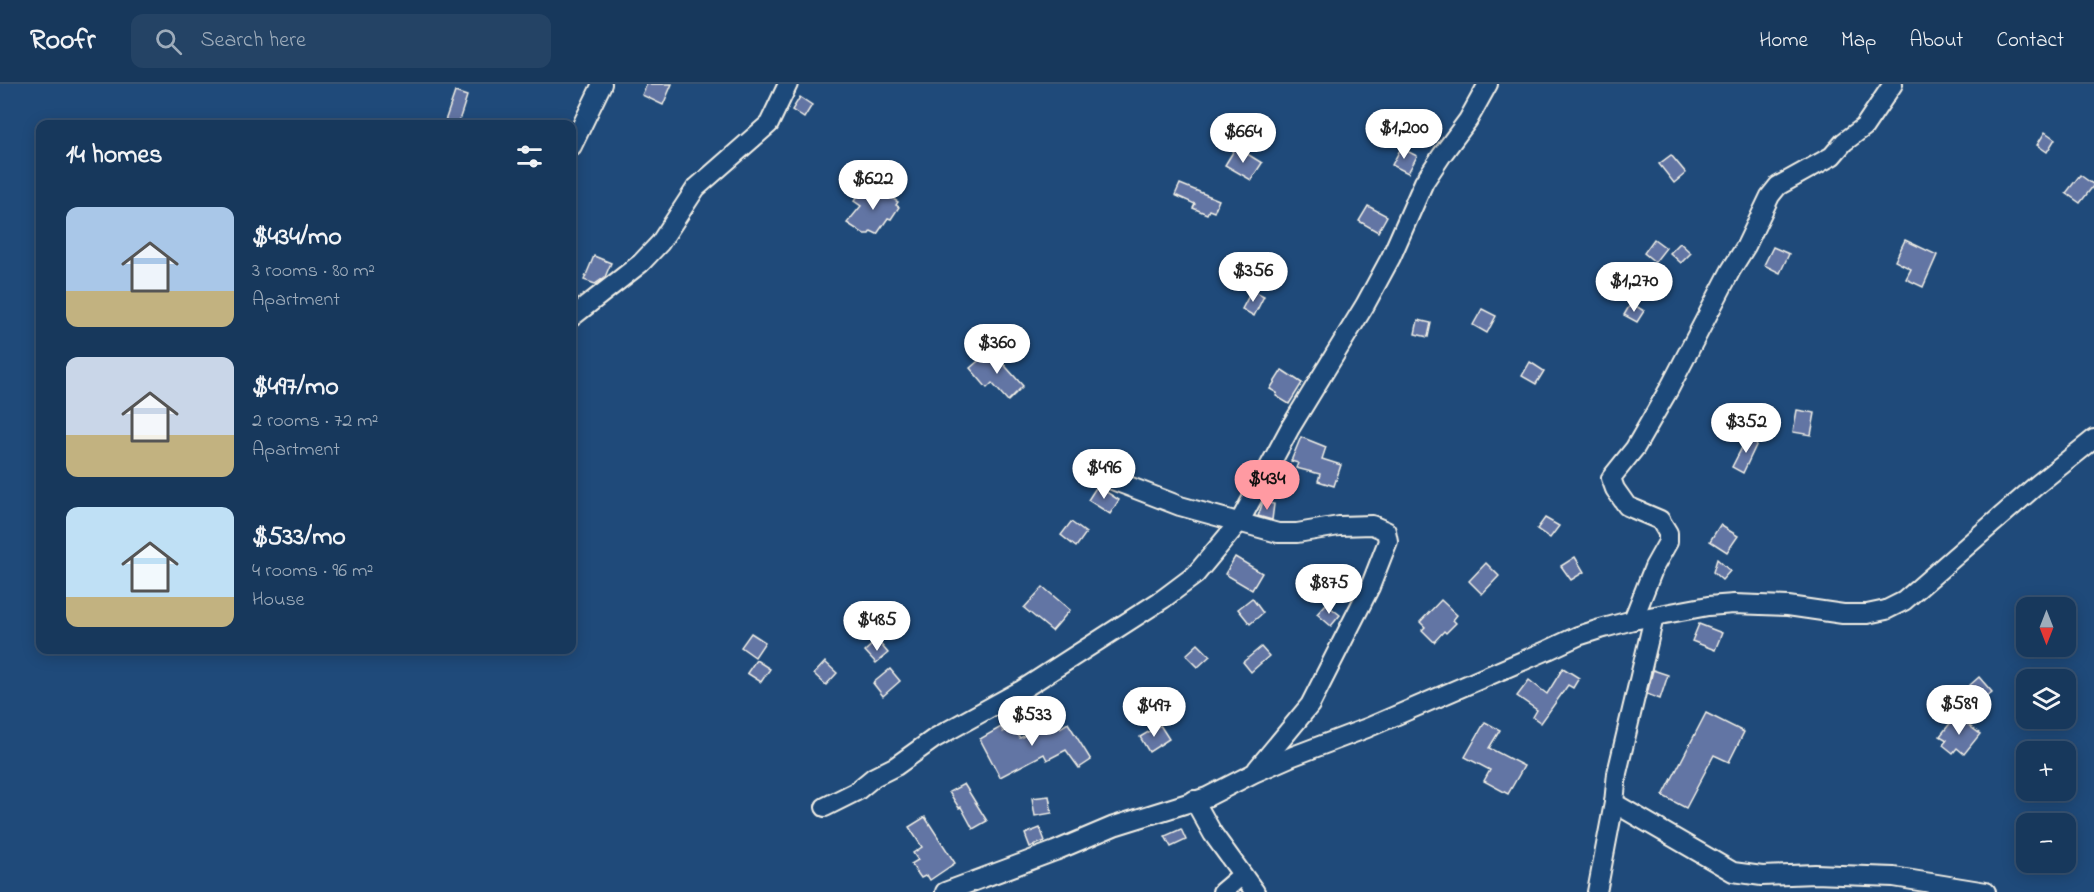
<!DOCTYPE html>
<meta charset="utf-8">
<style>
body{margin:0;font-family:"Indie Flower",sans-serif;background:#244365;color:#f1f3f6;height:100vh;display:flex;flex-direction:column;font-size:22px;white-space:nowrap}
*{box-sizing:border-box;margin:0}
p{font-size:20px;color:#9eacbb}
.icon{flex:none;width:33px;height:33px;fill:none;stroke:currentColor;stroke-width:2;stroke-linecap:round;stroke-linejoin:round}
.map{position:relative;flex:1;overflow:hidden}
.details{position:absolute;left:36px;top:36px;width:540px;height:534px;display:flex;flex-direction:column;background:#17385c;border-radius:12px;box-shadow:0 3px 15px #0003,0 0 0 2px #365272}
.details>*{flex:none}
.needle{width:39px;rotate:180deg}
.tools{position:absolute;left:2016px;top:513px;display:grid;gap:12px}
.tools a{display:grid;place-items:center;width:60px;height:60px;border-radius:12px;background:#17385c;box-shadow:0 3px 15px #0003,0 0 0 2px #365272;font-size:30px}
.price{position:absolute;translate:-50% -51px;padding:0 14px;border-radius:21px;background:#fff;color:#222;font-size:20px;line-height:39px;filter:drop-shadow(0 2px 3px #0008)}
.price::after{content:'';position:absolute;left:50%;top:36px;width:18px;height:14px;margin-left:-9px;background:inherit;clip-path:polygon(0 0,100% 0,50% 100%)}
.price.active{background:#ff9aa2;color:#111}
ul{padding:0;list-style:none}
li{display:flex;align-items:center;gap:18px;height:150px;padding:0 30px}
li span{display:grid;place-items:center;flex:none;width:168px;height:120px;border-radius:12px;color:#555}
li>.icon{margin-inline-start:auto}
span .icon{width:72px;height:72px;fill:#fffc;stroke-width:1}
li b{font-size:26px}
h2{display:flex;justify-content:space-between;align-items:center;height:72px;padding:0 30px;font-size:26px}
header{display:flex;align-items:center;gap:36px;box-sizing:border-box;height:84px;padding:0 30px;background:#17385c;border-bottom:2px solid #365272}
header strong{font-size:28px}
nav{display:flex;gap:33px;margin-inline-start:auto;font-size:21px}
.search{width:420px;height:54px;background:#244365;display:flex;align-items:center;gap:15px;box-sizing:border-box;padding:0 21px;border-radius:12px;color:#9eacbb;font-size:22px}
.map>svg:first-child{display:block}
.building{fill:#6275a4;stroke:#f4f1e8;stroke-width:1.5}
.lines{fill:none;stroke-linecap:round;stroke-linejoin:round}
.street-casing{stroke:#f4f1e8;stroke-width:22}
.street{stroke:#1f4a7a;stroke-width:18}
</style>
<header>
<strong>Roofr</strong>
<div class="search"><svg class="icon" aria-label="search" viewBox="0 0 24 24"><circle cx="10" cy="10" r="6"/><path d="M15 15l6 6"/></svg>Search here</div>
<nav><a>Home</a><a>Map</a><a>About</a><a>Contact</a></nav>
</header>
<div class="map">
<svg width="2094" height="808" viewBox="0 0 2094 808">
<rect width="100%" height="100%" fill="#1f4a7a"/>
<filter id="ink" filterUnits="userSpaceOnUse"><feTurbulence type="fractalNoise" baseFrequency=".0167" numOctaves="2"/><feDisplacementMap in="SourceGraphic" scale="12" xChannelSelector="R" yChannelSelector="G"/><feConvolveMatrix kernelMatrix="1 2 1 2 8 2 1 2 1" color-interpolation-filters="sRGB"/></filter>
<g filter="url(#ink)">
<g class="building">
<polygon points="647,0 672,0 663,21 642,11"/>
<polygon points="455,8 467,12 458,40 444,40"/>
<polygon points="800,13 812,21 804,34 792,26"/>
<polygon points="2045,48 2055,55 2047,68 2037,61"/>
<polygon points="1236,63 1262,79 1251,96 1225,81"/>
<polygon points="1401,64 1417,72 1408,89 1392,81"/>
<polygon points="1671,71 1686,89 1674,99 1659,80"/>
<polygon points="2080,91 2094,101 2080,119 2066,109"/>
<polygon points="1180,100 1219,116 1214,128 1209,126 1207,130 1193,124 1195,120 1175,111"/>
<polygon points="864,104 874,111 878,105 898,118 896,121 899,123 891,135 888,134 877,150 871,147 869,150 864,150 847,139 861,122 854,117"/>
<polygon points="1368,122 1387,132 1378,148 1359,137"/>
<polygon points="1654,155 1666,164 1655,178 1644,169"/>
<polygon points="1905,156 1937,171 1923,203 1906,195 1911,185 1895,177"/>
<polygon points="1680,159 1691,169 1681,179 1670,169"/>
<polygon points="1773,163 1789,170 1780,189 1764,181"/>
<polygon points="594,172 611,179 605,193 595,200 584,196"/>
<polygon points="1244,178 1264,188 1256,203 1237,193"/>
<polygon points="1252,206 1264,212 1254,232 1242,225"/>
<polygon points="1631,219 1644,227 1637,238 1624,231"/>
<polygon points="1482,225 1496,232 1487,249 1473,241"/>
<polygon points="1418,236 1431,239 1428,253 1415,250"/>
<polygon points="991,266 1023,302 1008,317 992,299 987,304 970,284"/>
<polygon points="1530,278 1544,287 1536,300 1522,292"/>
<polygon points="1282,286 1302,299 1289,320 1276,312 1277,309 1270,305"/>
<polygon points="1797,326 1815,329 1811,351 1793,348"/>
<polygon points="1749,350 1759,355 1743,389 1732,383"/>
<polygon points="1301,353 1326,363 1322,375 1341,381 1334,402 1318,397 1320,390 1296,384 1298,379 1291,377"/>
<polygon points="1097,402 1119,416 1110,430 1088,416"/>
<polygon points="1263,418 1274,420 1272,436 1258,432"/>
<polygon points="1545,434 1559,442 1550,454 1537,445"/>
<polygon points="1071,438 1086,449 1076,463 1061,451"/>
<polygon points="1720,441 1738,452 1727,468 1710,457"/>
<polygon points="1235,473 1262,489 1252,506 1225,490"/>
<polygon points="1575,473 1584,488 1571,496 1561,482"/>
<polygon points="1717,475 1730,487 1722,496 1713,488"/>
<polygon points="1486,479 1499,492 1482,510 1469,497"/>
<polygon points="1043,503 1070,526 1052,547 1024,524"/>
<polygon points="1252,514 1263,529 1250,540 1238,525"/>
<polygon points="1441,516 1457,531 1453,536 1456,539 1446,549 1444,547 1434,558 1422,546 1425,543 1420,538"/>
<polygon points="1326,520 1340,531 1331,542 1317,530"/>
<polygon points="1699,540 1722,549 1715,566 1692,557"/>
<polygon points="751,549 765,558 755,573 741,563"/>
<polygon points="877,556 888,569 876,579 865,567"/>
<polygon points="1198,560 1210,572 1198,583 1186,571"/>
<polygon points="1261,563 1269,572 1251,588 1243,578"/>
<polygon points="756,576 770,585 761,598 747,589"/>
<polygon points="825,578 837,589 826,601 814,590"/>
<polygon points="1563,584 1579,594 1573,604 1568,601 1541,639 1533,633 1537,626 1517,612 1529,596 1547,610"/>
<polygon points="890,585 900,597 883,612 873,599"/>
<polygon points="1653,586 1668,591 1660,615 1647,610"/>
<polygon points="1979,593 1992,608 1974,624 1961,609"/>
<polygon points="1706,629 1744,648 1729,678 1714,671 1686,724 1663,712"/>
<polygon points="1956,632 1980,650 1964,670 1957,664 1953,669 1943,661 1947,656 1940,652"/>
<polygon points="1056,635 1060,644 1068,639 1091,676 1079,684 1066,666 1047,676 1044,670 1000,693 980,655 1001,643 1003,648 1009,645 1010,648 1015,645 1020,654"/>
<polygon points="1485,638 1500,646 1489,664 1524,682 1508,710 1484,697 1490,686 1465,673"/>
<polygon points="1160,641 1169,655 1149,668 1140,653"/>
<polygon points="964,700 987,737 973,745 961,723 959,724 949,708"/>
<polygon points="1049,712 1052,729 1035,732 1032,714"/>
<polygon points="925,733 955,779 930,796 927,791 921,794 911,780 918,776 913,769 922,763 909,743"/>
<polygon points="1040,744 1045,757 1030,763 1025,750"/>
<polygon points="1181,745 1186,756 1171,763 1165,752"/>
</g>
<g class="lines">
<g class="street-casing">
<g id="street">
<polyline points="572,62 602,0"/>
<polyline points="572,233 641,179 660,159 696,104 769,40 788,0"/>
<polyline points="1097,390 1180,422 1278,449 1297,449 1339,442 1372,441 1386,447 1388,457 1370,503 1310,621 1257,685"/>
<polyline points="1654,533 1617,689 1614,719 1733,788 1762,792 1815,790 1894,793 1986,808"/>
<polyline points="1633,536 1654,483 1668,458 1668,449 1660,436 1627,422 1615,405 1611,394 1635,364 1669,305 1731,186 1746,162 1770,112 1778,102 1832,72 1844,58 1864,43 1893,0"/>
<polyline points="1194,716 1213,750 1255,808"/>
<polyline points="825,723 857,707 874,693 896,682 935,654 1020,607 1163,515 1195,491 1240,437 1290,344 1365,221 1391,173 1424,98 1442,71 1468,36 1488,0"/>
<polyline points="945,808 1055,767 1114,742 1207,713 1254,689 1293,672 1367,644 1548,566 1578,552 1600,545 1633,536 1708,522 1734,520 1788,522 1843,530 1867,530 1886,526 1904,517 2038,400 2094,355"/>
<polyline points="1222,808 1242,791"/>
<polyline points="1597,808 1614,719"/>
</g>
</g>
<use href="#street" class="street"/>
</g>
</g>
</svg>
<div class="tools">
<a><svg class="needle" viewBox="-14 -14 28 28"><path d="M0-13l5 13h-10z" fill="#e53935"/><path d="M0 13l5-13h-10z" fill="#9eacbb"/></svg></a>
<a><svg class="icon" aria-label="layers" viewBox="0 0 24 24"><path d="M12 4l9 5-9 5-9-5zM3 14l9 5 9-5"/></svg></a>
<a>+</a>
<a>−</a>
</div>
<b class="price" style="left:1404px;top:76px">$1,200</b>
<b class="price" style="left:1243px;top:80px">$664</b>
<b class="price" style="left:873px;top:127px">$622</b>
<b class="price" style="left:1253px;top:219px">$356</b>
<b class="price" style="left:1634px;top:229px">$1,270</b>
<b class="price" style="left:997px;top:291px">$360</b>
<b class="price" style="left:1746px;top:370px">$352</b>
<b class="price" style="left:1104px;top:416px">$496</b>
<b class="price active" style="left:1267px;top:427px">$434</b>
<b class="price" style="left:1329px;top:531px">$875</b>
<b class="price" style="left:877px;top:568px">$485</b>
<b class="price" style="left:1959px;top:652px">$589</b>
<b class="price" style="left:1154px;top:654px">$497</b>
<b class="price" style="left:1032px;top:663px">$533</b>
<section class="details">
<h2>14 homes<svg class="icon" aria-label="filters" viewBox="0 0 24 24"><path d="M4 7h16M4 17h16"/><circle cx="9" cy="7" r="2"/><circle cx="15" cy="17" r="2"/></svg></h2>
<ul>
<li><span style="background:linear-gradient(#a9c7e8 70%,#c2b280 0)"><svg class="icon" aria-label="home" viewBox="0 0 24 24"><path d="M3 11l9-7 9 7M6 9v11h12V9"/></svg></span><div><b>$434/mo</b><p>3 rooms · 80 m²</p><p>Apartment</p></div></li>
<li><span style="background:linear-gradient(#c9d6e8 65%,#c2b280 0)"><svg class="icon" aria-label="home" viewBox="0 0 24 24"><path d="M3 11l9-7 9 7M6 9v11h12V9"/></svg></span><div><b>$497/mo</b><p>2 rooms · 72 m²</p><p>Apartment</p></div></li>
<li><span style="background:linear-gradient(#bfe0f5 75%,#c2b280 0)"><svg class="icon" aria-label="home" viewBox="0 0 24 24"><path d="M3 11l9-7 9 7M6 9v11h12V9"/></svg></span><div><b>$533/mo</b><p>4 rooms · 96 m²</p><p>House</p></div></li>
</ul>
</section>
</div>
